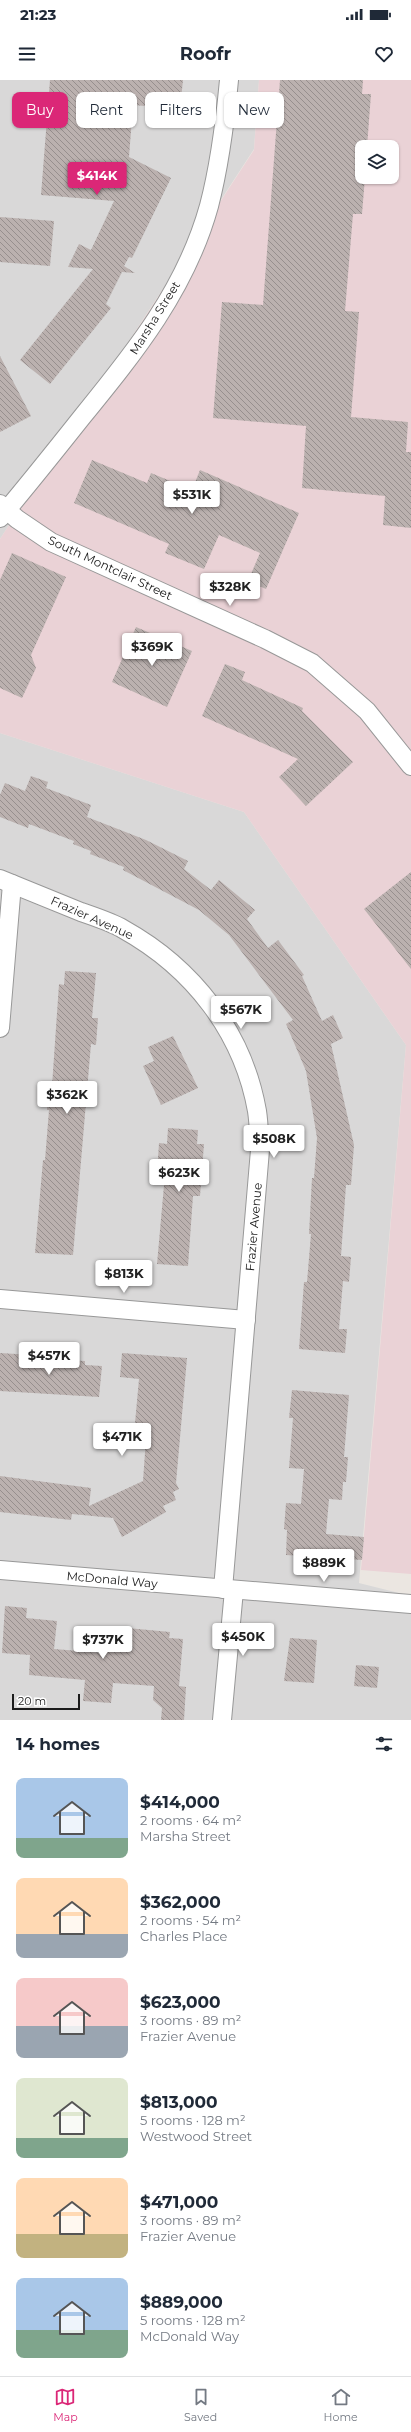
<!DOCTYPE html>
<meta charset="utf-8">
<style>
body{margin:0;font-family:Montserrat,sans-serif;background:#f2f2f3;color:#1f2937;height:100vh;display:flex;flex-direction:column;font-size:15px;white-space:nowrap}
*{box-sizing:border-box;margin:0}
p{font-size:13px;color:#747a83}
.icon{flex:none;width:22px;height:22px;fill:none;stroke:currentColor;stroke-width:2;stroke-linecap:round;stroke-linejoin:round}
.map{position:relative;height:1640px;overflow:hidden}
.sheet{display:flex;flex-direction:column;background:#fff;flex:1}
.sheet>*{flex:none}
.hud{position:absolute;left:12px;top:12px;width:387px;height:36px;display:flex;gap:8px}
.controls{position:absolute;left:355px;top:60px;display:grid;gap:8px}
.controls a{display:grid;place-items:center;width:44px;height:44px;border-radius:8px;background:#fff;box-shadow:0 1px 3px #0004;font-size:20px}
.scale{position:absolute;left:12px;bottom:10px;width:68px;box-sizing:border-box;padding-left:4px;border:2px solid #1b1b1b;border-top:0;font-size:11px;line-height:14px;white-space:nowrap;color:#1b1b1b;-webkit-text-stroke:3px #fff;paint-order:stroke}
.price{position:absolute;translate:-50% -34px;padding:0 9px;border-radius:4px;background:#fff;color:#222;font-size:13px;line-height:26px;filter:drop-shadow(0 1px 2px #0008)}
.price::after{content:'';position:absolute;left:50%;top:24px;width:12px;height:9px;margin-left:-6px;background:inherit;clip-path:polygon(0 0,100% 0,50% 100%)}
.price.active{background:#db2777;color:#fff}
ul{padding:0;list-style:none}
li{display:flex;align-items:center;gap:12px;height:100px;padding:0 16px}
li span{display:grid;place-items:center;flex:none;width:112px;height:80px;border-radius:8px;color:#555}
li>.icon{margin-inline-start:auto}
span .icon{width:48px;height:48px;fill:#fffc;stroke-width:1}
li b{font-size:17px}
h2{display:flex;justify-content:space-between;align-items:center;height:48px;padding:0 16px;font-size:17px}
.pill{padding:0 14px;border-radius:8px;background:#fff;box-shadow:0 1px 3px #0004;font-size:14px;line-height:36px}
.pill.active{background:#db2777;color:#fff}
.status{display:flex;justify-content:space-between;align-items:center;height:28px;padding:0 20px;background:#fff;direction:ltr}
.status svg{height:11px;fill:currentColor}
header{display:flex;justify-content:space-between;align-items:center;height:52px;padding:0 16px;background:#fff;font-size:18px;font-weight:700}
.dock{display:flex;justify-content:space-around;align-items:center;height:56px;border-top:1px solid #e0e1e3;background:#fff;font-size:11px;color:#747a83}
.dock a{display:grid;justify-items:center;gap:2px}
.dock .active{color:#db2777}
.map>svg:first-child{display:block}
.residential{fill:#d9d8d8}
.commercial{fill:#ead2d6;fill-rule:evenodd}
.building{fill:url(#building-back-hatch)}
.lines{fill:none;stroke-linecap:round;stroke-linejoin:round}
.street-casing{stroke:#989898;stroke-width:20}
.street{stroke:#fff;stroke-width:18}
.labels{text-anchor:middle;stroke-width:4;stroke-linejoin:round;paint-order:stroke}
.street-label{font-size:12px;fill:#1b1b1b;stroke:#fff}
</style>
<div class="status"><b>21:23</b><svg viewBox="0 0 49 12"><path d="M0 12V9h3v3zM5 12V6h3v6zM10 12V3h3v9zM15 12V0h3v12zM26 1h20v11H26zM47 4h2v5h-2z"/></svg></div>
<header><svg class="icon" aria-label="menu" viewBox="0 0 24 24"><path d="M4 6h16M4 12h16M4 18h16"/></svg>Roofr<svg class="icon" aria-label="heart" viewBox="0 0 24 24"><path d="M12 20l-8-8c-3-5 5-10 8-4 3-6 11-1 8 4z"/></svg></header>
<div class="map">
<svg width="411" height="1640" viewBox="0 0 411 1640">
<defs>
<pattern id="building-back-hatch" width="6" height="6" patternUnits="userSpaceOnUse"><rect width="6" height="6" fill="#bbb1af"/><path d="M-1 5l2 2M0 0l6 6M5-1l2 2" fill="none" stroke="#978f8e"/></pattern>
</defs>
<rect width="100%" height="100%" fill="#ebe6e1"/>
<g class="residential">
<polygon points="0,0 259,0 254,69 0,459"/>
<polygon points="0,653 244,732 406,965 359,1503 411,1516 411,1640 0,1640"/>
</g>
<path class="commercial" d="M 259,0 L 411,0 L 411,1494 L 361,1490 L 406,965 L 244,732 L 0,653 L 0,459 L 254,70 ZM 362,67 L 392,67 L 392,97 L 362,97 Z"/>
<g class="building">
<polygon points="50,0 183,0 180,29 133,25 129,77 171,98 132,178 129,177 124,186 135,193 122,192 106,224 111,228 50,304 20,280 93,189 68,187 79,164 91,170 114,121 41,115"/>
<polygon points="280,0 363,0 362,14 371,14 367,67 362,67 362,97 365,97 362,134 353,134 345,231 359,232 351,337 408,342 406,372 411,372 411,448 383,445 385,416 302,408 306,346 213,338 222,222 263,225"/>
<polygon points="0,137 54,141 50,186 0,182"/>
<polygon points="0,276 31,336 0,352"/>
<polygon points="92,380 147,403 151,393 192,410 200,390 299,433 266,509 248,501 260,473 219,455 204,489 165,473 169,464 74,423"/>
<polygon points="12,473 66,497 31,575 36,588 22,618 0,608 0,500"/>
<polygon points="136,547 192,571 167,627 112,602"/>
<polygon points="225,584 245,592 242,600 303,628 302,631 353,682 306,726 279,697 298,679 202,636"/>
<polygon points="31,696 48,702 46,708 91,725 87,737 146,760 188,781 184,789 211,810 219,800 255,830 247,839 268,868 278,860 304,895 302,896 322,941 333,935 343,958 331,964 354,1065 351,1105 346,1105 341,1176 351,1177 349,1202 343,1201 339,1249 347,1249 345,1273 299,1269 304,1202 307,1202 311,1154 309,1154 312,1098 314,1098 317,1058 306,991 286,944 293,940 229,855 199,830 123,790 124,787 90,774 91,771 73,764 74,761 29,744 28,748 0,737 0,715 5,703 25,711"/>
<polygon points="411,792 411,889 364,829"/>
<polygon points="65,891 96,893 92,938 98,938 96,965 91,964 73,1175 35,1173 43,1080 45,1080 49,1030 47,1030 48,1005 52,1006 59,904 64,905"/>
<polygon points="173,956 198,1008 161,1025 143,986 154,981 148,967"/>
<polygon points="168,1048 198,1050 197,1064 204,1064 200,1116 193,1116 188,1186 157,1184 165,1094 157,1093 159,1063 167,1064"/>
<polygon points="0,1273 66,1277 66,1280 85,1281 85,1285 102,1286 99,1317 0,1311"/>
<polygon points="122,1273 187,1278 176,1403 179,1409 173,1412 176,1420 163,1426 166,1432 122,1457 113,1438 72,1434 71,1440 0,1432 0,1396 91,1408 89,1426 143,1401 147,1344 135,1343 139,1299 120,1297"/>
<polygon points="292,1310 349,1315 344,1377 348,1377 346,1402 343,1402 342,1420 329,1419 326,1454 364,1457 362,1480 286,1475 287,1450 284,1449 286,1423 301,1424 304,1389 289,1388 293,1338 289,1338"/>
<polygon points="5,1526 27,1528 26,1538 57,1541 54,1569 104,1573 106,1546 170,1552 169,1558 183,1559 179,1606 186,1607 184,1640 161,1640 162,1628 153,1620 154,1606 113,1603 111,1623 83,1621 85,1600 29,1595 30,1575 2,1573"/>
<polygon points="290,1558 317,1560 314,1603 284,1601"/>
<polygon points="356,1585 379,1587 377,1608 354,1606"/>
</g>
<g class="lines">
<g class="street-casing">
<g id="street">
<polyline points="0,424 17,439 51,462 265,559 312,583 367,631 411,686"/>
<path d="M 0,438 C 28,405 55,371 82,337 C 135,272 186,209 209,126 C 220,84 225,43 229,0"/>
<path d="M 0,799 C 27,810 54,821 81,832 C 95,837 111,842 123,849 C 193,888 243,952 257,1031 C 259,1044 259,1057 260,1070 L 223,1509"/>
<polyline points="0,948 12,804"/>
<polyline points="0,1219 246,1240"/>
<polyline points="0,1490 411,1524"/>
<polyline points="222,1640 234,1510"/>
</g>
</g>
<use href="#street" class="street"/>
</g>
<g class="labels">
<g class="street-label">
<text transform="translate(155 238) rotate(-58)" y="4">Marsha Street</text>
<text transform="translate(110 488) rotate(25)" y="4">South Montclair Street</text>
<text transform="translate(92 838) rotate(24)" y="4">Frazier Avenue</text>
<text transform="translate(254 1147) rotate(-85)" y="4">Frazier Avenue</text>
<text transform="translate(112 1500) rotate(5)" y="4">McDonald Way</text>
</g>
</g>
</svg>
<div class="controls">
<a><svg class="icon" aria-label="layers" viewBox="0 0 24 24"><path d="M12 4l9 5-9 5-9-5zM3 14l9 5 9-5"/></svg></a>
</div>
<div class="scale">20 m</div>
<b class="price active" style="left:97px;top:116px">$414K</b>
<b class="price" style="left:192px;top:435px">$531K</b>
<b class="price" style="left:230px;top:527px">$328K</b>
<b class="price" style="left:152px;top:587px">$369K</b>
<b class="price" style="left:241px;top:950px">$567K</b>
<b class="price" style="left:67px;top:1035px">$362K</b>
<b class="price" style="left:274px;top:1079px">$508K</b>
<b class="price" style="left:179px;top:1113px">$623K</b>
<b class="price" style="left:124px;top:1214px">$813K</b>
<b class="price" style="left:49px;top:1296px">$457K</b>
<b class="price" style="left:122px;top:1377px">$471K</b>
<b class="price" style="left:324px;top:1503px">$889K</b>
<b class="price" style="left:243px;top:1577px">$450K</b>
<b class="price" style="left:103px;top:1580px">$737K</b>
<div class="hud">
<a class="pill active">Buy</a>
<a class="pill">Rent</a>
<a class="pill">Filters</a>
<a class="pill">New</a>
</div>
</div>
<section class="sheet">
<h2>14 homes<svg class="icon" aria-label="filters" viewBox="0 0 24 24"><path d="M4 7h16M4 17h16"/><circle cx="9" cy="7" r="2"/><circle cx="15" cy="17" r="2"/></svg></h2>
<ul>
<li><span style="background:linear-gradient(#a9c7e8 75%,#7fa58c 0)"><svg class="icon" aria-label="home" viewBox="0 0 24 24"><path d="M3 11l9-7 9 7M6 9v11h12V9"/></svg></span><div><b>$414,000</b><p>2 rooms · 64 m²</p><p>Marsha Street</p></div></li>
<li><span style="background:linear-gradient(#ffd9b3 70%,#9aa5b1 0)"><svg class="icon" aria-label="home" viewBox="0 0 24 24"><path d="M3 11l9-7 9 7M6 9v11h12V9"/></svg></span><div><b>$362,000</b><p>2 rooms · 54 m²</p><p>Charles Place</p></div></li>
<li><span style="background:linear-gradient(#f6c9c9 60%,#9aa5b1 0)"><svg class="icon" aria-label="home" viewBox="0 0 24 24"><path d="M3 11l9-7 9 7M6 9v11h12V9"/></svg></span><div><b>$623,000</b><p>3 rooms · 89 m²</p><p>Frazier Avenue</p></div></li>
<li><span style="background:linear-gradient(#dfe7d0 75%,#7fa58c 0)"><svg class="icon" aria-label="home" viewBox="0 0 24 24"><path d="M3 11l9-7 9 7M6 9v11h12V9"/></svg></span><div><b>$813,000</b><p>5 rooms · 128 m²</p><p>Westwood Street</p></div></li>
<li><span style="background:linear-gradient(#ffd9b3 70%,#c2b280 0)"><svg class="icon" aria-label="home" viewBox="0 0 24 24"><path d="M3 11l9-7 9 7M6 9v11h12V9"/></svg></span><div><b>$471,000</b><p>3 rooms · 89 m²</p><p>Frazier Avenue</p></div></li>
<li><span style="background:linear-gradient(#a9c7e8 65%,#7fa58c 0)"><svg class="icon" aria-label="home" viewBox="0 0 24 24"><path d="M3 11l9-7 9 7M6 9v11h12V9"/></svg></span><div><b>$889,000</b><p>5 rooms · 128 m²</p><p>McDonald Way</p></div></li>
</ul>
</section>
<nav class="dock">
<a class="active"><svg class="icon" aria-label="map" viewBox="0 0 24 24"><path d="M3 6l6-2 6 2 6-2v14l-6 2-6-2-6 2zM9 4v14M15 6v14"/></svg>Map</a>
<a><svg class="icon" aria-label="saved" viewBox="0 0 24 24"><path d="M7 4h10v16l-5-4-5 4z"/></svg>Saved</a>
<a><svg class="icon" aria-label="home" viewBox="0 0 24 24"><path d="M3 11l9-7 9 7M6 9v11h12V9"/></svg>Home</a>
</nav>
